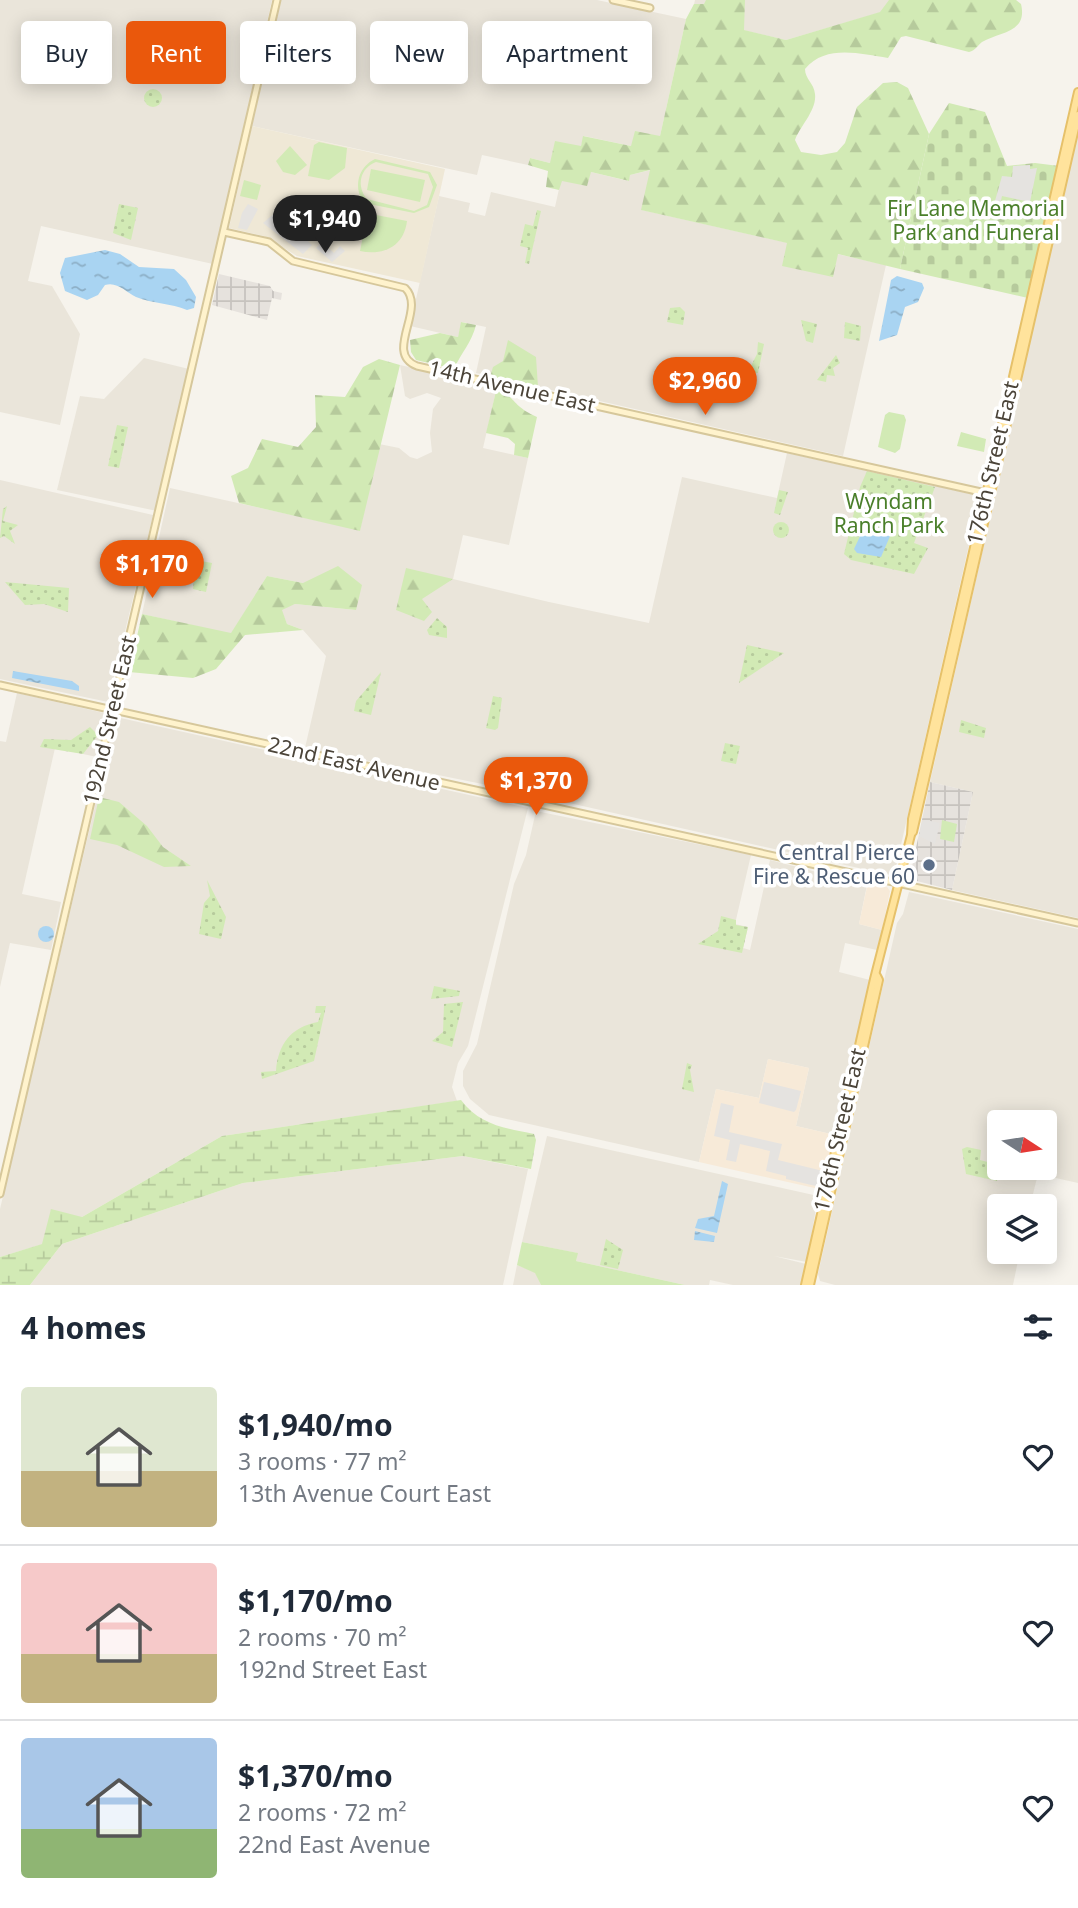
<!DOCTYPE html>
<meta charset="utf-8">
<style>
body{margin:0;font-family:"Noto Sans",sans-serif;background:#f2f2f3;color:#1f2937;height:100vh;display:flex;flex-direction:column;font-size:26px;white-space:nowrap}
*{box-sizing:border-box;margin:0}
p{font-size:23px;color:#747a83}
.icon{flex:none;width:38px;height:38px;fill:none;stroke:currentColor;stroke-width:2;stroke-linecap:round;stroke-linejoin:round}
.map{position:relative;height:1285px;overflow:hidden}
.sheet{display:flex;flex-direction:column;background:#fff;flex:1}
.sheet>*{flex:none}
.top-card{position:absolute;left:21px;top:21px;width:700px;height:63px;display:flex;gap:14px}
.needle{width:46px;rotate:102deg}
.controls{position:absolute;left:987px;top:1110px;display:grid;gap:14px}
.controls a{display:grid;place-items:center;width:70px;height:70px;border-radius:7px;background:#fff;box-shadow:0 4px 18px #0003;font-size:35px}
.price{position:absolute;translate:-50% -60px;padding:0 16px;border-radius:24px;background:#ea580c;color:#fff;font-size:23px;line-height:46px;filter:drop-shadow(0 2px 4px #0008)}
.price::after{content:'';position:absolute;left:50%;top:42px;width:21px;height:16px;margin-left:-10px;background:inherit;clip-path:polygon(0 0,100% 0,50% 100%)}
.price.current{background:#222;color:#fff}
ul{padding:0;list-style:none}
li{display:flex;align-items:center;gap:21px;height:175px;padding:0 21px}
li+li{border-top:2px solid #e0e1e3}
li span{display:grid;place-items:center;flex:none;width:196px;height:140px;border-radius:7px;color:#555}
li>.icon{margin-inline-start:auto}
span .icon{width:84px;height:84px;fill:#fffc;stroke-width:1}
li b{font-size:30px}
h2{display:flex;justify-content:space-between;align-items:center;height:84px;padding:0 21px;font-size:30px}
.tag{padding:0 24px;border-radius:7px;background:#fff;box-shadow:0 4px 18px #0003;font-size:24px;line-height:63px}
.tag.current{background:#ea580c;color:#fff}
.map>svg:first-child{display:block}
.residential{fill:#eae5da;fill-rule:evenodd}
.commercial{fill:#f7ead8}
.industrial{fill:url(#industrial-grid)}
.education{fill:#efe8d6}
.grass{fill:#d2eab5;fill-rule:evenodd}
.forest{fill:url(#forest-firs)}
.wetland{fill:url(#wetland-marsh)}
.cemetery{fill:url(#cemetery-stones)}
.park{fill:url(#park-dots)}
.parking{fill:#e5e3e0}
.water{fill:url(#water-ripples)}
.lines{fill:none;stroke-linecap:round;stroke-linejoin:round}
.secondary-casing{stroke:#d6c79b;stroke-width:9}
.primary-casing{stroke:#e6c16a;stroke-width:10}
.secondary{stroke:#fff3cd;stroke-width:5}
.primary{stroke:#ffe39c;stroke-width:6}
.service-dot{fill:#5c6f8a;stroke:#fff;stroke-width:2.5}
.labels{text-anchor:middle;stroke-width:7;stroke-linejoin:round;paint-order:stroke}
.park-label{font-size:21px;fill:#4a7f2a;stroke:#fff}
.street-label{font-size:21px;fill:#4b4439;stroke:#fff}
.service-label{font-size:21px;fill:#4e5e75;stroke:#fff;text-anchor:end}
</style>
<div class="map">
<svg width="1078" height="1285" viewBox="0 0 1078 1285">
<defs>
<pattern id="industrial-grid" width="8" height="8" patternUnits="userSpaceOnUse" patternTransform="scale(1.75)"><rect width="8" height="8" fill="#e6e2dd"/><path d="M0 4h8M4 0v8" fill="none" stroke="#c7c3be"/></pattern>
<pattern id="forest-firs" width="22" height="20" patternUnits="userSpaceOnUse" patternTransform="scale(1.75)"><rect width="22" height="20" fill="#d2eab5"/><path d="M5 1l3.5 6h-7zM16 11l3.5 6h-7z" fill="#b6ca9c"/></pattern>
<pattern id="wetland-marsh" width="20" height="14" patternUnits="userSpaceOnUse" patternTransform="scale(1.75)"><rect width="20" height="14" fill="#d2eab5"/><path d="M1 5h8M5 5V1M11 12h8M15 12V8" fill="none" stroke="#b6ca9c"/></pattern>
<pattern id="cemetery-stones" width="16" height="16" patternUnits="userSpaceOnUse" patternTransform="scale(1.75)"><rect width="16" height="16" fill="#d2eab5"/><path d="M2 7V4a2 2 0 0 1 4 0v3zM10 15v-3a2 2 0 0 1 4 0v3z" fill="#b6ca9c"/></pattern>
<pattern id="park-dots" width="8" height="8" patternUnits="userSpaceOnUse" patternTransform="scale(1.75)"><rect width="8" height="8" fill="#d2eab5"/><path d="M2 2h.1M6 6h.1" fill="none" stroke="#b6ca9c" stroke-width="1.8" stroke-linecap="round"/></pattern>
<pattern id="water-ripples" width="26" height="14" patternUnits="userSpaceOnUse" patternTransform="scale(1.75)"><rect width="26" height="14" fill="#a9d4f2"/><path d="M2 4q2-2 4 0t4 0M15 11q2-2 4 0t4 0" fill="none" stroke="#8caec5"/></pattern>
</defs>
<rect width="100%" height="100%" fill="#f6f3ec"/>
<g class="residential">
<polygon points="0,0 272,0 213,264 41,226 28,281 52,286 80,334 60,425 0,412"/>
<polygon points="280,0 597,0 686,19 660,136 631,146 584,136 581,146 550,163 530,158 528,165 482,155 477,175 252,126"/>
<polygon points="695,0 900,0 899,7 786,40 691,18"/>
<polygon points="1078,132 1078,918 952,890 973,792 930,782"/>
<polygon points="651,170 642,210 886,265 843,456 476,373 486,327 462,322 458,337 410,326 439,196 470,203 468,212 485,216 491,192 555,207 561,180 591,172 628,181 630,175"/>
<polygon points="144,358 189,369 157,511 57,490 80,396 104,399"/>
<polygon points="400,365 497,387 483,448 528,458 509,545 463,535 453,579 549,602 649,623 682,477 777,498 787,453 980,496 894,876 507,789 305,748 326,656 303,630 287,624 281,609 295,604 356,610 303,583 267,576 231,634 142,614 170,488 360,530 379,444 399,448 410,457 417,459 432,452 430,433 433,409 441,398 427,393 410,399 405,396"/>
<polygon points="0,480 153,515 108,702 0,679"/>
<polygon points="17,693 104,713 106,716 97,757 55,748 22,894 61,902 51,950 10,943 0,987 0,741 6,742"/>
<polygon points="116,717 528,808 468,1046 458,1063 452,1087 457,1101 222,1136 82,1217 43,1244 0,1257 0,1209"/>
<polygon points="536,811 751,855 735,924 748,927 743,948 750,950 770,860 867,885 859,924 882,930 877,950 845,943 839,972 870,980 835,1135 796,1126 809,1068 768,1059 759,1098 716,1089 699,1162 489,1115 470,1099 463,1086 463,1071 477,1044 514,884 526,855"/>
<path d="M 909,892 L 1078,929 L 1078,1183 L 1038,1174 L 1030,1206 L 999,1206 L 999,1251 L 1020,1251 L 1013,1285 L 835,1285 L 820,1281 L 818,1274 L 897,923 L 903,914 ZM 999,1122 L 1045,1122 L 1045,1167 L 999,1167 Z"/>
<polygon points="547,1136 818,1196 807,1262 774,1256 806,1264 801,1285 733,1285 710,1280 709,1285 685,1285 576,1261 577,1253 522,1242"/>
<polygon points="463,1156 528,1169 503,1285 30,1285 62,1244 243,1183"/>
<polygon points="517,1265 535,1272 541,1285 513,1285"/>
</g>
<g class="commercial">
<polygon points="868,882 887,887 890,891 882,930 859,924"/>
<polygon points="768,1059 809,1068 796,1126 835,1135 824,1186 819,1189 699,1162 716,1089 759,1098"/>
</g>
<g class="industrial">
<polygon points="219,274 270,286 273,291 282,293 281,300 272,298 267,320 212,305"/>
<polygon points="930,782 973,792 952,890 913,880 910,876"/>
</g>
<polygon class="education" points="252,126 445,169 420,283 297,256 264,236 229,228"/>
<g class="grass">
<polygon points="319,142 347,148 345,168 329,180 308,176 314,145"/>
<polygon points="290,146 307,165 295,175 283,172 276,161"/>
<path d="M 375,159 L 430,172 L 437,185 L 429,207 L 414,213 L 354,201 L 361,198 C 354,183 360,166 375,159 ZM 376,162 L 428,174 L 433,187 L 427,205 L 414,211 L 367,199 C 356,186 360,168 376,162 Z"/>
<polygon points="371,169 425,180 420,202 367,190"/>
<polygon points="244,180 261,185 257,200 240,196"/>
<path d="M 371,214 L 407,221 C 404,246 384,256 360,251 L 367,216 Z"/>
<polygon points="889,412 904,415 906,420 900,449 895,453 878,447 885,415"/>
<polygon points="961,432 986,439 984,452 957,446"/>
<polygon points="942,820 957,824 954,842 940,839"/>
<polygon points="522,1242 578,1253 576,1261 685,1285 541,1285 535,1273 517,1265"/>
</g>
<g class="forest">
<path d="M 706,0 L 745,0 L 744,30 L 786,40 L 880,12 L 889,0 L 1016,0 L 1021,4 C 1028,33 999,32 982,42 C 977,46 976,50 969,52 L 906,36 L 901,37 L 888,58 C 860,54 826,44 805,69 C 805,79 814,83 815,94 C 817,110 800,126 795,140 L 801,152 L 821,155 L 837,152 L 845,143 L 857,107 L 883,83 L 897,82 L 908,88 L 929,134 L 900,269 L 838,254 L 833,277 L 782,266 L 787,243 L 641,210 L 650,170 L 630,175 L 629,181 L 591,172 L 587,186 L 562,181 L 559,190 L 546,187 L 548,171 L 528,165 L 530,158 L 550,163 L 555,141 L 581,146 L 583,136 L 631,146 L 635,131 L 660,136 L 686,19 L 694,4 L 704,4 Z"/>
<path d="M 461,322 L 476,325 C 472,342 461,353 454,369 L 416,360 L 411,352 L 410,340 L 440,333 L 458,337 Z"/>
<polygon points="508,340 536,357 538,387 490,377 493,367 503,361"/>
<polygon points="379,359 400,365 360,531 239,503 231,476 248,468 262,439 298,447 316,427 315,395 345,397 363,367"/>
<path d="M 497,387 C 516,399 514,407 537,417 L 528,458 L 514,455 L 515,444 L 508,438 L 486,433 Z"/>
<polygon points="338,566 362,585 356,610 295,604 282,610 287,624 303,630 245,635 216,669 193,678 129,672 142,614 231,633 267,576 303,583"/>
<polygon points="406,568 453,579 422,599 432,612 424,621 396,610"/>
<polygon points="99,797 119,802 147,826 163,847 191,866 164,867 117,845 90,839"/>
</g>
<path class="wetland" d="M 461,1100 C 480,1125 504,1128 534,1134 L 536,1140 L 531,1169 L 463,1156 L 243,1183 L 62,1244 L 30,1285 L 0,1285 L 0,1257 L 42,1244 L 51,1209 L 82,1217 L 222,1136 Z"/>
<polygon class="cemetery" points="949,103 985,112 1007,166 1035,163 1059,166 1028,298 900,269 929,134"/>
<g class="park">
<circle cx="153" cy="98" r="9"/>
<polygon points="119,204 138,208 131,240 113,233"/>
<polygon points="537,210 541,211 529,264 525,263 528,248 520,246 525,224 533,226"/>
<polygon points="680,307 685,312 683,325 667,322 670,308"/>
<polygon points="801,320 817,324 813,343 806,341"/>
<polygon points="845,322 861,326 860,341 844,338"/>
<polygon points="758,342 764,344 758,373 747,374 757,354"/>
<polygon points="836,355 840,363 833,368 835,376 827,375 826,382 817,380"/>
<polygon points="117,425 128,427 119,468 108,466"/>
<polygon points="867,471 935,487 914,543 928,548 914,574 851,560 844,554 860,487"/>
<polygon points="779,490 788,492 780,515 774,513"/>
<polygon points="7,506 3,521 18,525 10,531 15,544 4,536 0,538 3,509"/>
<circle cx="781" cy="530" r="8"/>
<polygon points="196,560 212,563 206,592 193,589"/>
<polygon points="5,582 69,588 68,612 44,604 25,605"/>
<polygon points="437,618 447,627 447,638 429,635 427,630"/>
<polygon points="747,645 784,653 739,683"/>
<polygon points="381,672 371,715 354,711 356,701"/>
<polygon points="493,696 502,698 498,728 495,730 486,728"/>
<polygon points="961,720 986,728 984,738 959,732"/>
<polygon points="90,727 98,735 83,754 40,747 44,739 71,740"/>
<polygon points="725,743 740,746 736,764 721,761"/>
<polygon points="207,880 226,917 221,939 199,934 204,903 210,896"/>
<polygon points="721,916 736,920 736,925 748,927 742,953 698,944 718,931"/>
<polygon points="434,986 460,991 459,996 431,999"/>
<polygon points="463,1002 452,1047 432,1041 443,1032 444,1004"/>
<path d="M 316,1006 L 326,1006 L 314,1061 L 262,1079 L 261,1072 L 276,1071 C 278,1044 291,1027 318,1022 L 321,1013 L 315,1013 Z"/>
<polygon points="687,1063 692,1065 690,1070 694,1092 682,1089"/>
<polygon points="967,1147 981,1150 980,1160 999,1165 997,1181 966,1174 962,1149"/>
<polygon points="606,1239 623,1250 618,1269 600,1265"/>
</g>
<g class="parking">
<polygon points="1030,165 1030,169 1037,168 1030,202 1002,196 999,209 993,208 1002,176 1012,177 1013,166"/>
<polygon points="248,204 258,209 247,230 238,228 242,213"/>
<polygon points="276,212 312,245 303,254 263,223"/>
<polygon points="322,242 334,253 340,246 345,251 332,262 316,248"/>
<polygon points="926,820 940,823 935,844 919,836 922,822"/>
<polygon points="764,1082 801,1091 796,1110 794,1112 759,1103"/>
<polygon points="721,1103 734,1106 729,1132 782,1144 778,1160 823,1171 823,1184 820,1187 786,1179 786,1176 766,1171 770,1151 740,1144 736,1162 726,1160 730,1140 714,1136"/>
</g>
<g class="water">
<path d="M 105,250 L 120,254 L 139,267 L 174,269 L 186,280 L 196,297 L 194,308 L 187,310 C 171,303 153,304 136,297 C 126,292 117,281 105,285 L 98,295 L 87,300 L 65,291 L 60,273 L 65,258 Z"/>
<polygon points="897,276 922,283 924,288 918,302 905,307 897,335 879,341 891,280"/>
<polygon points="862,532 879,536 891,534 881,557 857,553 854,549"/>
<polygon points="13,671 72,681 79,686 79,691 12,678"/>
<circle cx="46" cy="934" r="8"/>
<polygon points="722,1181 728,1184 717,1233 695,1228 698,1219 714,1216"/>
<polygon points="695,1231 715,1236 714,1242 694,1240"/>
</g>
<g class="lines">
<g class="secondary-casing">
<g id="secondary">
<polyline points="613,0 650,8"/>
<path d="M 224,232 L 269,242 L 293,261 L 405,288 C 427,309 383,353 417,366 L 990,494"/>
<polyline points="0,685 1078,923"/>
<polyline points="0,1194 277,0"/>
</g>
</g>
<g class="primary-casing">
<g id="primary">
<polyline points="913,832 1078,115"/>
<polyline points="805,1285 874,979 911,835 912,819 1078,92"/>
<polyline points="810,1285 879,980 877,976"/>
</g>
</g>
<use href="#secondary" class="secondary"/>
<use href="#primary" class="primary"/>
</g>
<circle class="service-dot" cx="929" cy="865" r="7"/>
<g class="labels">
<g class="park-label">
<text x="976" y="216">Fir Lane Memorial<tspan x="976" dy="24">Park and Funeral</tspan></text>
<text x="889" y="509">Wyndam<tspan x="889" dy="24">Ranch Park</tspan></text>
</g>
<g class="street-label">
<text transform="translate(512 387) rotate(13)" y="7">14th Avenue East</text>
<text transform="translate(993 463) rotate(-77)" y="7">176th Street East</text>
<text transform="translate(110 720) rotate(-77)" y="7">192nd Street East</text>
<text transform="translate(354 764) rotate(13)" y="7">22nd East Avenue</text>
<text transform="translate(840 1130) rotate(-77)" y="7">176th Street East</text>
</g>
<g class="service-label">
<text x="915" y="860">Central Pierce<tspan x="915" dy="24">Fire &amp; Rescue 60</tspan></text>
</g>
</g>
</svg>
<div class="controls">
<a><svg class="needle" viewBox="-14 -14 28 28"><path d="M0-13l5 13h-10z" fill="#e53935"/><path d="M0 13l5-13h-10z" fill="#747a83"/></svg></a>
<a><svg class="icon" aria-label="layers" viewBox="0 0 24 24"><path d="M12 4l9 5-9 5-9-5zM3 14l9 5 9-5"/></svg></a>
</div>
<b class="price current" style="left:325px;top:255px">$1,940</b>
<b class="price" style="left:705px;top:417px">$2,960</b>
<b class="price" style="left:152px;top:600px">$1,170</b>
<b class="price" style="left:536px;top:817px">$1,370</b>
<div class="top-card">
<a class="tag">Buy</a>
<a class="tag current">Rent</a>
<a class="tag">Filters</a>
<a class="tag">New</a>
<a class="tag">Apartment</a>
</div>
</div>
<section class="sheet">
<h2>4 homes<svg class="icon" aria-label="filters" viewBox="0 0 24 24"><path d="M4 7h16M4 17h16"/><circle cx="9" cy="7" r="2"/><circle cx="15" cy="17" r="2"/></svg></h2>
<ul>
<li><span style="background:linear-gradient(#dfe7d0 60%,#c2b280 0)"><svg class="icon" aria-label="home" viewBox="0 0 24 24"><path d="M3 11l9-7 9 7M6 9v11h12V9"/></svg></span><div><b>$1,940/mo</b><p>3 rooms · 77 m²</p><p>13th Avenue Court East</p></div><svg class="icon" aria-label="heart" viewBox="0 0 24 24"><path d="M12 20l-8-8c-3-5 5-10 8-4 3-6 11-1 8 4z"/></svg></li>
<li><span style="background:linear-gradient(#f6c9c9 65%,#c2b280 0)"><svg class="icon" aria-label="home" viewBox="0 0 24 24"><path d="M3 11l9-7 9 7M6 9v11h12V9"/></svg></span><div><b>$1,170/mo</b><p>2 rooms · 70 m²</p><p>192nd Street East</p></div><svg class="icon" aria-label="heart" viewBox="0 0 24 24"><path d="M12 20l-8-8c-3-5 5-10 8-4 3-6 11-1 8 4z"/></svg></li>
<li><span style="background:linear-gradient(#a9c7e8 65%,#8fb573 0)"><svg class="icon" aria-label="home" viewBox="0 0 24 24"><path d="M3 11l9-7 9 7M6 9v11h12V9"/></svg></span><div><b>$1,370/mo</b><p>2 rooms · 72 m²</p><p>22nd East Avenue</p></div><svg class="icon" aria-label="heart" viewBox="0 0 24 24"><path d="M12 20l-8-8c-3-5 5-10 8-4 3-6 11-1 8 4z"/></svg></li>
</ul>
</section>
